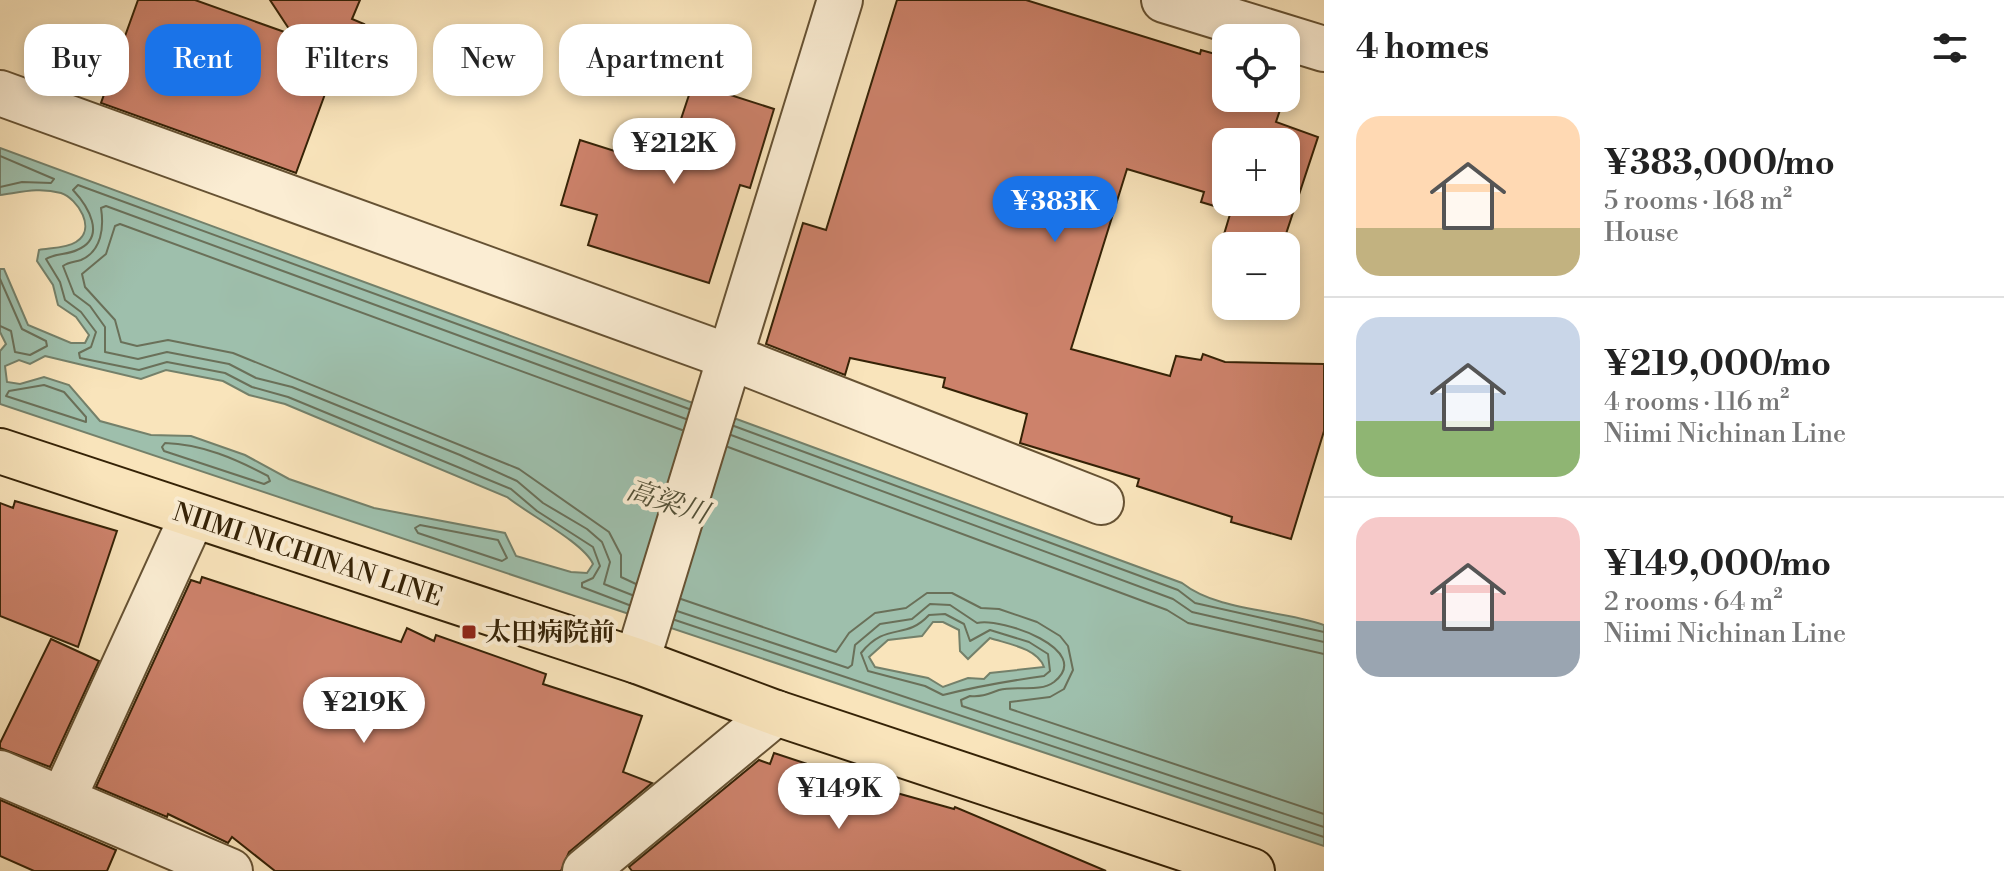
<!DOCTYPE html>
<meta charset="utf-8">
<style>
body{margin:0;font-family:"Libre Bodoni","Noto Serif JP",serif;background:#f2f2f2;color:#222;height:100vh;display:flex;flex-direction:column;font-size:30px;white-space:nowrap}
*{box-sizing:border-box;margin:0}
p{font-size:26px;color:#767676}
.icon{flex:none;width:44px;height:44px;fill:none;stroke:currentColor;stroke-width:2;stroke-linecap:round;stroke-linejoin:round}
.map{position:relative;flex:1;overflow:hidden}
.side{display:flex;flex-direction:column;background:#fff;width:680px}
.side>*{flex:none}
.banner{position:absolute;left:24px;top:24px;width:760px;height:72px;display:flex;gap:16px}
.controls{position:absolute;left:1212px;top:24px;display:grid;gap:16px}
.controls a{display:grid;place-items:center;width:88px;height:88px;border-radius:16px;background:#fff;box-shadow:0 4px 12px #0003;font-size:40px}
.price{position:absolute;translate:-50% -68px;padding:0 18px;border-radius:28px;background:#fff;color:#222;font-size:26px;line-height:52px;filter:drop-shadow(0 2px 4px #0008)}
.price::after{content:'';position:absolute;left:50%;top:48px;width:24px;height:18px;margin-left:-12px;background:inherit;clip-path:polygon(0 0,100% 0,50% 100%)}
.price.selected{background:#1a73e8;color:#fff}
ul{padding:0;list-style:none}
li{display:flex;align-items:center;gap:24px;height:200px;padding:0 32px}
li+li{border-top:2px solid #e0e0e0}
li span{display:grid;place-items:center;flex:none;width:224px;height:160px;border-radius:24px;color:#555}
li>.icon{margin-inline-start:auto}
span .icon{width:96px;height:96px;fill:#fffc;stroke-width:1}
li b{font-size:34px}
h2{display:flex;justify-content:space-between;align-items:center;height:96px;padding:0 32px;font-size:34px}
.chip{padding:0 28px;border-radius:24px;background:#fff;box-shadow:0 4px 12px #0003;font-size:28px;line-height:72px}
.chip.selected{background:#1a73e8;color:#fff}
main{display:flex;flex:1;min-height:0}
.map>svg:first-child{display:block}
.water{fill:#9ebfac;stroke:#74806a;stroke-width:2;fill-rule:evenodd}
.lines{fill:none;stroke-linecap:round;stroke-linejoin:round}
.shore{stroke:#6a7059;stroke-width:2}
.building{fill:#cd826b;stroke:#352206;stroke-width:2;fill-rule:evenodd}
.minor-casing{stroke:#665233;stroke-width:48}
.tertiary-casing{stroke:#665233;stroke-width:48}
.primary-casing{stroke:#352206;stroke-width:48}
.minor{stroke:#fbedd3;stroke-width:44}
.tertiary{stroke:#fbedd3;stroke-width:44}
.primary{stroke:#f9e4bb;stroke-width:44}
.poi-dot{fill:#8f2418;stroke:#fbedd3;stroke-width:3}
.labels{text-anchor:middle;stroke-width:8;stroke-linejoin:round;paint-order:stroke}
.street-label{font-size:26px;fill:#352206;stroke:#fbedd3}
.poi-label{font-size:26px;font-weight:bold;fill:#352206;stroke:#fbedd3;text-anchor:start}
.water-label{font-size:28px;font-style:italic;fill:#545138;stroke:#fbedd3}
</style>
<main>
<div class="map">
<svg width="1324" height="871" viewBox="0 0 1324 871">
<rect width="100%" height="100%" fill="#f9e4bb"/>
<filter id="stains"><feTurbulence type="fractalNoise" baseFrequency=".0025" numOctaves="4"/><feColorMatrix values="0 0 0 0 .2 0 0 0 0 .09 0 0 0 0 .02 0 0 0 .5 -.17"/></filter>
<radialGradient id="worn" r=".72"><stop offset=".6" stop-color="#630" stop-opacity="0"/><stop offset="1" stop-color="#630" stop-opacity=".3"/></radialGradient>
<path class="water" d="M 0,148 L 1182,583 C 1219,612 1280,609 1324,625 L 1324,846 L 0,404 L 0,351 L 6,344 L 0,332 L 0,269 L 4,269 L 28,325 L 71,343 L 85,343 L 89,335 L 76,317 L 58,305 L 53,285 L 37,261 L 39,250 C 50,248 67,248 76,242 C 97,229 78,199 61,193 C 39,187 22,192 0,195 ZM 45,356 L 141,379 L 166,370 L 223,381 L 249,395 L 285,404 L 507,497 C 528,514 584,543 593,564 L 587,573 L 571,572 L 516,556 L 505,533 L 374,508 L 289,479 L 245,455 L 191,436 L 151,435 L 100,421 L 69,385 L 44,377 L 20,384 L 7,382 L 5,366 L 19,360 L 30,364 ZM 933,622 L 943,622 L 959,630 L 960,651 L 968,659 L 990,638 C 1008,644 1037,648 1044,667 L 990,673 L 984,679 L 968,678 L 943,687 L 928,678 L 875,667 L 869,657 L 888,640 L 922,636 Z"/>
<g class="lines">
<g class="shore">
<polyline points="0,156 54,179 51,183 22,182 0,187"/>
<polyline points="0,279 22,329 46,341 47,346 30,355 15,352 11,331 0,326"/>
<polygon points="44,385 64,392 86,417 86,422 6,396 9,391"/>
<polyline points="734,426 1178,590 1195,603 1324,632"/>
<polyline points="731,435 1173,599 1192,612 1324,642"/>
<path d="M 165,443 C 202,444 236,459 268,476 L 270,481 L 264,484 L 164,451 L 162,447 Z"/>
<polyline points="728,447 1167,610 1188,623 1324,654"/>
<polygon points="420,525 498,540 507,558 502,561 418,533 415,528"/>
<polyline points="636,584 621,577 621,555 609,532 519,469 233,353 168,340 137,346 121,342 115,320 85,287 82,274 106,254 115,226 120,224 682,430"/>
<path d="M 632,595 L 604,584 L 610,562 L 602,542 L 587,529 L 543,503 L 517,481 L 460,455 L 292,387 L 256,378 L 229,364 L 167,352 L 138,359 L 105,352 L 105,327 L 90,306 L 74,294 L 63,266 C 68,262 74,262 81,260 C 102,251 104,227 101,208 L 106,206 L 686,419"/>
<polyline points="681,599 836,652 849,633 875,613 906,608 927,593 952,593 981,608 999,609 1037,622 1060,636 1068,646 1073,670 1064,689 1050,697 1010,702 1010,709 1324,814"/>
<path d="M 629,605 L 582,587 L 582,583 L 593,578 L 600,566 L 593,547 L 537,511 L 511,489 L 288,397 L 252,387 L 225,373 L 167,362 L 139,370 L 80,358 L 79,353 L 91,347 L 96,332 L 81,312 L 65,300 L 60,282 L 46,259 C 55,253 67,255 77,250 C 108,237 87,205 73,190 L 78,185 L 689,409"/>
<path d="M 677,611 L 848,668 L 852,665 L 855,645 L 880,624 L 912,619 L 930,604 L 950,605 L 977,623 C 1001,617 1095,650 1054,682 C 1039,693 1016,685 999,690 C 988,694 983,697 970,696 L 961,700 L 962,706 L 1324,827"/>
<path d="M 945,614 L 964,624 L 970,641 L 990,630 L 1029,642 L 1048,654 L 1050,671 L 1044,676 C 1008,681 978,686 943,695 L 925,686 L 868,671 L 861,653 C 887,621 905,641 929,615 Z"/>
<polyline points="675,620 1324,837"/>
</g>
</g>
<g class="building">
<polygon points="138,0 195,0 293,35 270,0 360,0 352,19 364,24 361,29 378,35 376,42 385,45 365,90 332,75 296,173 101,103"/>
<path d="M 897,0 L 1026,0 L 1200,54 L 1201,50 L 1226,57 L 1226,98 L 1284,98 L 1276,122 L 1318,137 L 1282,246 L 1226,246 L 1226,264 L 1216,261 L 1231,211 L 1201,202 L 1204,192 L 1127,169 L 1071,349 L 1170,376 L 1176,356 L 1201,360 L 1203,354 L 1225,362 L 1324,364 L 1324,431 L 1291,539 L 1231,522 L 1232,517 L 1137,486 L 1139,479 L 1020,443 L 1027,414 L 943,387 L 945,378 L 850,358 L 845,375 L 766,344 L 803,223 L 826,230 ZM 1226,142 L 1286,142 L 1286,202 L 1226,202 Z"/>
<polygon points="693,83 774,109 750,188 740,185 709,283 588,245 597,215 561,205 580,140 665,167"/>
<polygon points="15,501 117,531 78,647 0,616 0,503 13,508"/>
<polygon points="202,577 401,642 407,628 434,641 436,635 546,674 543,684 642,716 623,772 652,783 569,852 561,871 275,871 232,837 228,843 168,814 167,817 96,787 191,580 200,583"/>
<polygon points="51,639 99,661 50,767 0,748 0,743"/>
<polygon points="774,753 886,790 954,809 955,807 1106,871 632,871 629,867 759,760 770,764"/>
<polygon points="0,800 116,850 107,871 34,871 0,856"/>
</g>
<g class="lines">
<g class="minor-casing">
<g id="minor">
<polyline points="0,93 730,357 1101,502"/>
<polyline points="730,357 840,0"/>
<polyline points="0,773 230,871"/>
<polyline points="63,799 192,517"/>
<polyline points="585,871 776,713"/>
</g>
</g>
<g class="tertiary-casing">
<g id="tertiary">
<polyline points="1164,0 1324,49"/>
<polyline points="637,661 730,357"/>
</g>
</g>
<g class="primary-casing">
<polyline id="primary" points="0,451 637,661 776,713 1252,871"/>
</g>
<use href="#minor" class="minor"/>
<use href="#tertiary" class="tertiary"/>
<use href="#primary" class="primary"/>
</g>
<rect class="poi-dot" x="461" y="624" width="16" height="16" rx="4"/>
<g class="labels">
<g class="street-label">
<text transform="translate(308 554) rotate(18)" y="9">NIIMI NICHINAN LINE</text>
</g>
<g class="poi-label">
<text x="485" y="641">太田病院前</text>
</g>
<g class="water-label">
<text transform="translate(668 501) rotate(18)" y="10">高梁川</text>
</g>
</g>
<rect width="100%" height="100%" filter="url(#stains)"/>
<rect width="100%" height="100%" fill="url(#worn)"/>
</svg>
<div class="controls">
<a><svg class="icon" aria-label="locate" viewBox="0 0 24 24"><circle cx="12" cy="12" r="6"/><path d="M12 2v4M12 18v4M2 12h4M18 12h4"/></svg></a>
<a>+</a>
<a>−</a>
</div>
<b class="price" style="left:674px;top:186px">¥212K</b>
<b class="price selected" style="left:1055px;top:244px">¥383K</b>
<b class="price" style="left:364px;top:745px">¥219K</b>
<b class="price" style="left:839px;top:831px">¥149K</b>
<div class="banner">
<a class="chip">Buy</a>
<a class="chip selected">Rent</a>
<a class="chip">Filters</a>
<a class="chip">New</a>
<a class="chip">Apartment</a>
</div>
</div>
<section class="side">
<h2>4 homes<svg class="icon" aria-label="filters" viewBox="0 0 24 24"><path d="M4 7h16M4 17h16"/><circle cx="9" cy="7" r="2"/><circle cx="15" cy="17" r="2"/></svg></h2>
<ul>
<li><span style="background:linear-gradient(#ffd9b3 70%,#c2b280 0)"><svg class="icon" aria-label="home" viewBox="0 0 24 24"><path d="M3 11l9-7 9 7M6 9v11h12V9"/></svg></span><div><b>¥383,000/mo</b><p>5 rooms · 168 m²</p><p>House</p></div></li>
<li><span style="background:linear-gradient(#c9d6e8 65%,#8fb573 0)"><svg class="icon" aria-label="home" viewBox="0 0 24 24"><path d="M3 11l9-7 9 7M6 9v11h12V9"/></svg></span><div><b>¥219,000/mo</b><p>4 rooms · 116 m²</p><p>Niimi Nichinan Line</p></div></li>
<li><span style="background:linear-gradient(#f6c9c9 65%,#9aa5b1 0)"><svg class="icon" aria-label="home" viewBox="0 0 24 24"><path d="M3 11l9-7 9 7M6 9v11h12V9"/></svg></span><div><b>¥149,000/mo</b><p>2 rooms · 64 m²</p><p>Niimi Nichinan Line</p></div></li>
</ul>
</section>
</main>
